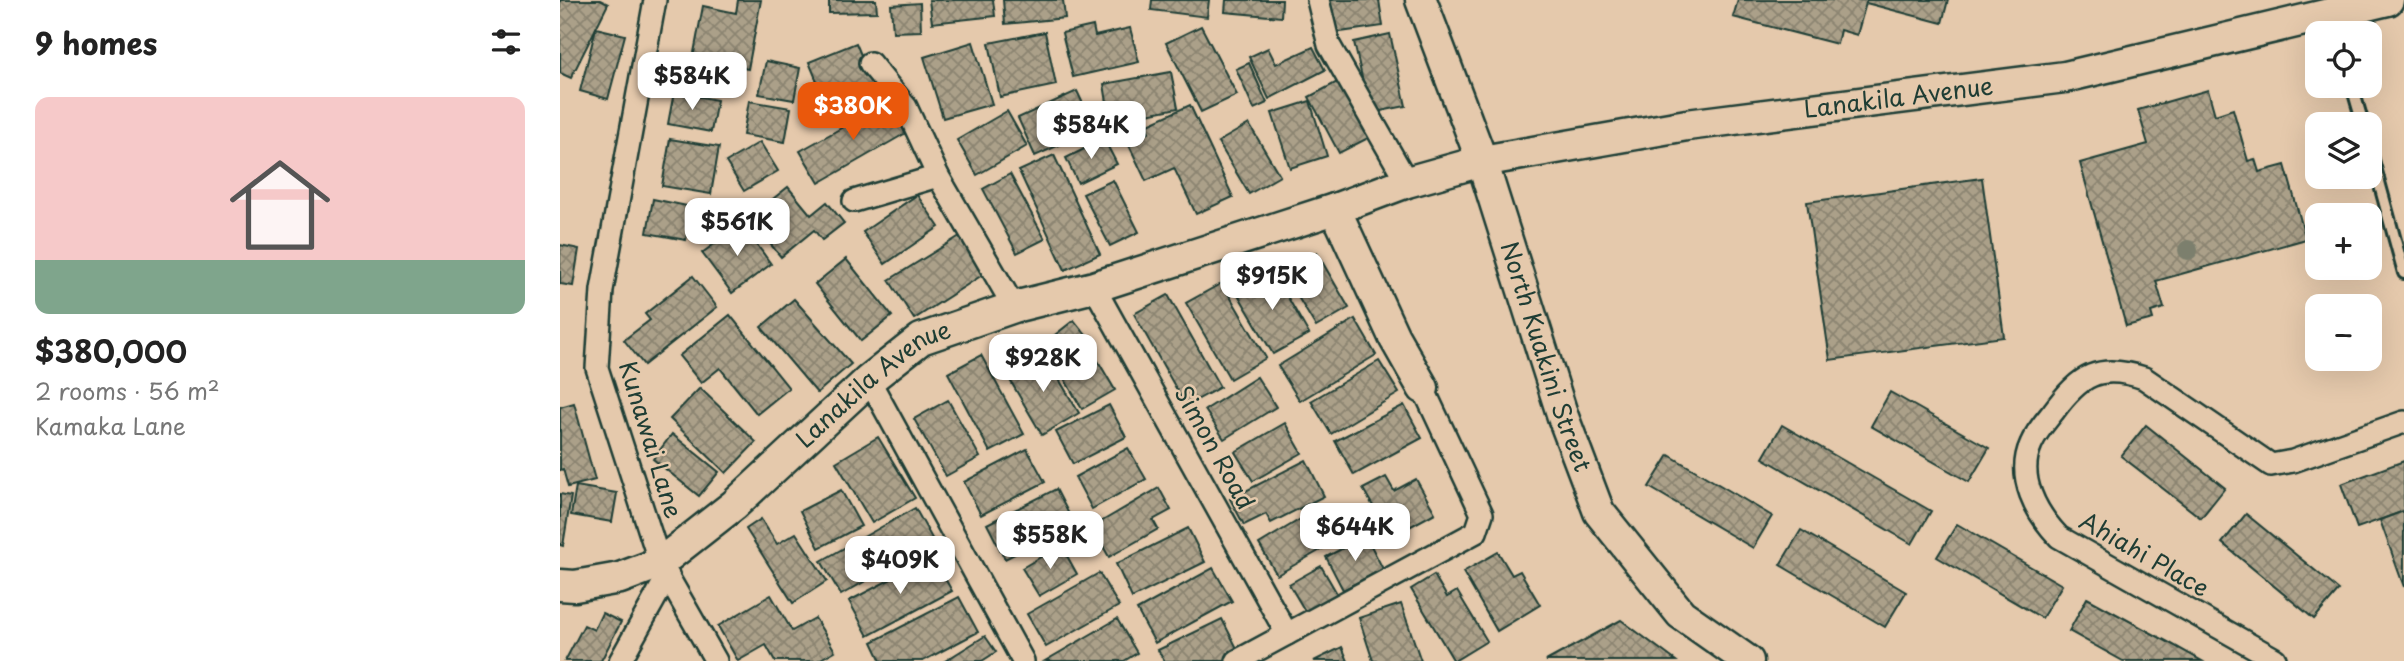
<!DOCTYPE html>
<meta charset="utf-8">
<style>
body{margin:0;font-family:"Playpen Sans",sans-serif;background:#f2f2f2;color:#222;height:100vh;display:flex;flex-direction:column;font-size:26px;white-space:nowrap}
*{box-sizing:border-box;margin:0}
p{font-size:23px;color:#767676}
.icon{flex:none;width:38px;height:38px;fill:none;stroke:currentColor;stroke-width:2;stroke-linecap:round;stroke-linejoin:round}
.map{position:relative;flex:1;overflow:hidden}
.drawer{display:flex;flex-direction:column;background:#fff;width:560px}
.drawer>*{flex:none}
.buttons{position:absolute;left:1745px;top:21px;display:grid;gap:14px}
.buttons a{display:grid;place-items:center;width:77px;height:77px;border-radius:14px;background:#fff;box-shadow:0 7px 28px #0002;font-size:35px}
.price{position:absolute;translate:-50% -60px;padding:0 16px;border-radius:14px;background:#fff;color:#222;font-size:23px;line-height:46px;filter:drop-shadow(0 2px 4px #0008)}
.price::after{content:'';position:absolute;left:50%;top:42px;width:21px;height:16px;margin-left:-10px;background:inherit;clip-path:polygon(0 0,100% 0,50% 100%)}
.price.on{background:#ea580c;color:#fff}
ul{padding:0;list-style:none}
li{display:grid;align-content:center;gap:14px;height:371px;padding:0 35px}
li+li{border-top:2px solid #e0e0e0}
li span{display:grid;place-items:center;height:217px;border-radius:14px;color:#555}
li>.icon{margin-inline-start:auto}
span .icon{width:126px;height:126px;fill:#fffc;stroke-width:1}
li b{font-size:30px}
h2{display:flex;justify-content:space-between;align-items:center;height:84px;padding:0 35px;font-size:30px}
main{display:flex;flex:1;min-height:0}
.map>svg:first-child{display:block}
.building{fill:url(#building-cross-hatch);stroke:#1f3d34;stroke-width:2}
.lines{fill:none;stroke-linecap:round;stroke-linejoin:round}
.lane-casing{stroke:#1f3d34;stroke-width:16}
.street-casing{stroke:#1f3d34;stroke-width:26}
.secondary-casing{stroke:#1f3d34;stroke-width:35}
.lane{stroke:#e5c9ac;stroke-width:10}
.street{stroke:#e5c9ac;stroke-width:21}
.secondary{stroke:#e5c9ac;stroke-width:30}
.tree{fill:#7c7f6d}
.labels{text-anchor:middle;stroke-width:5;stroke-linejoin:round;paint-order:stroke}
.street-label{font-size:24px;fill:#1f3d34;stroke:#e5c9ac}
</style>
<main>
<section class="drawer">
<h2>9 homes<svg class="icon" aria-label="filters" viewBox="0 0 24 24"><path d="M4 7h16M4 17h16"/><circle cx="9" cy="7" r="2"/><circle cx="15" cy="17" r="2"/></svg></h2>
<ul>
<li><span style="background:linear-gradient(#f6c9c9 75%,#7fa58c 0)"><svg class="icon" aria-label="home" viewBox="0 0 24 24"><path d="M3 11l9-7 9 7M6 9v11h12V9"/></svg></span><div><b>$380,000</b><p>2 rooms · 56 m²</p><p>Kamaka Lane</p></div></li>
</ul>
</section>
<div class="map">
<svg width="1844" height="661" viewBox="0 0 1844 661">
<defs>
<pattern id="building-cross-hatch" width="8" height="8" patternUnits="userSpaceOnUse" patternTransform="scale(1.75)"><rect width="8" height="8" fill="#aba089"/><path d="M0 0l8 8M0 8l8-8" fill="none" stroke="#8b8471"/></pattern>
</defs>
<rect width="100%" height="100%" fill="#e5c9ac"/>
<filter id="ink" filterUnits="userSpaceOnUse"><feTurbulence type="fractalNoise" baseFrequency=".0143" numOctaves="2"/><feDisplacementMap in="SourceGraphic" scale="14" xChannelSelector="R" yChannelSelector="G"/><feConvolveMatrix kernelMatrix="1 2 1 2 8 2 1 2 1" color-interpolation-filters="sRGB"/></filter>
<g filter="url(#ink)">
<g class="building">
<polygon points="0,0 40,0 48,4 11,78 0,73"/>
<polygon points="178,0 201,0 188,69 133,58 143,6 176,13"/>
<polygon points="269,0 316,0 317,12 269,13"/>
<polygon points="369,0 433,0 435,16 372,23"/>
<polygon points="443,0 503,0 505,18 445,24"/>
<polygon points="592,0 649,0 647,17 591,10"/>
<polygon points="666,0 722,0 721,17 665,12"/>
<polygon points="768,0 819,0 823,26 773,33"/>
<polygon points="1178,0 1388,0 1382,23 1306,3 1297,35 1280,30 1277,44 1173,17"/>
<polygon points="360,3 361,31 333,32 331,5"/>
<polygon points="533,26 535,36 570,28 579,62 513,77 502,33"/>
<polygon points="641,26 677,95 641,112 606,43"/>
<polygon points="36,28 65,35 48,99 20,91"/>
<polygon points="485,32 496,85 440,97 429,43"/>
<polygon points="830,34 846,106 810,113 794,42"/>
<polygon points="413,42 432,104 383,118 364,57"/>
<polygon points="296,43 318,96 271,115 249,62"/>
<polygon points="753,47 765,70 709,99 689,57 708,48 716,64"/>
<polygon points="206,61 240,68 234,100 199,94"/>
<polygon points="689,63 707,103 694,109 676,69"/>
<polygon points="611,72 618,108 550,121 544,84"/>
<polygon points="781,80 812,136 779,153 749,97"/>
<polygon points="1648,90 1655,115 1673,109 1688,161 1695,159 1699,172 1725,165 1746,239 1596,281 1604,308 1591,312 1593,319 1566,326 1520,163 1588,144 1578,110"/>
<polygon points="517,91 535,129 475,156 458,118"/>
<polygon points="114,92 157,100 151,132 108,124"/>
<polygon points="189,101 231,108 225,142 183,135"/>
<polygon points="750,101 767,156 730,168 712,113"/>
<polygon points="328,102 346,133 259,183 240,151"/>
<polygon points="630,105 673,197 636,214 614,168 586,181 567,141 589,132 586,125"/>
<polygon points="447,111 467,146 417,175 397,140"/>
<polygon points="689,124 720,176 689,194 658,142"/>
<polygon points="110,139 159,147 151,194 102,186"/>
<polygon points="544,139 557,164 518,183 506,158"/>
<polygon points="200,142 218,171 184,191 166,162"/>
<polygon points="494,155 540,254 505,270 459,171"/>
<polygon points="450,174 485,239 457,253 423,189"/>
<polygon points="1422,178 1444,337 1270,360 1247,202"/>
<polygon points="553,180 579,232 550,246 523,194"/>
<polygon points="228,187 251,215 267,202 284,223 262,240 254,230 221,257 189,218"/>
<polygon points="357,195 379,227 325,264 303,232"/>
<polygon points="93,199 132,207 126,240 87,233"/>
<polygon points="182,224 211,264 172,293 142,253"/>
<polygon points="403,234 427,272 354,319 329,280"/>
<polygon points="0,245 19,249 13,286 0,284"/>
<polygon points="757,253 789,308 756,327 723,272"/>
<polygon points="286,259 332,316 301,341 255,284"/>
<polygon points="712,270 749,334 713,354 676,291"/>
<polygon points="133,276 157,307 84,365 64,340 90,320 85,314"/>
<polygon points="662,283 706,358 670,379 626,303"/>
<polygon points="608,295 660,387 626,406 574,314"/>
<polygon points="234,299 291,364 257,393 201,327"/>
<polygon points="170,315 229,388 197,414 160,368 141,383 119,356"/>
<polygon points="795,319 816,355 740,401 718,366"/>
<polygon points="514,320 537,349 503,375 481,346"/>
<polygon points="484,354 519,413 482,435 447,375"/>
<polygon points="421,355 464,434 430,452 388,373"/>
<polygon points="538,361 555,390 522,409 505,380"/>
<polygon points="819,361 839,393 771,434 751,401"/>
<polygon points="697,377 716,407 664,439 645,410"/>
<polygon points="140,388 196,442 166,473 110,419"/>
<polygon points="1330,392 1429,448 1409,482 1311,426"/>
<polygon points="388,400 420,457 386,476 354,419"/>
<polygon points="14,403 35,480 8,487 3,469 0,470 0,407"/>
<polygon points="549,405 566,437 513,464 496,432"/>
<polygon points="844,405 862,438 794,475 775,441"/>
<polygon points="725,423 742,453 693,481 675,452"/>
<polygon points="1222,425 1371,511 1352,544 1203,458"/>
<polygon points="1586,425 1665,488 1641,518 1561,456"/>
<polygon points="112,434 159,472 139,496 93,459"/>
<polygon points="318,437 355,498 312,523 276,462"/>
<polygon points="568,448 586,479 532,509 515,477"/>
<polygon points="467,449 485,482 421,515 404,482"/>
<polygon points="1109,455 1212,516 1193,548 1089,487"/>
<polygon points="746,460 764,496 711,523 706,514 684,525 670,499"/>
<polygon points="1844,461 1844,511 1797,528 1781,484"/>
<polygon points="826,477 834,491 856,479 875,513 831,537 803,489"/>
<polygon points="16,486 57,493 52,522 11,515"/>
<polygon points="599,488 611,510 593,520 598,529 549,557 532,527"/>
<polygon points="496,489 514,524 445,559 427,524"/>
<polygon points="281,490 301,526 259,548 240,511"/>
<polygon points="0,494 11,496 3,546 0,545"/>
<polygon points="355,508 374,542 281,595 261,561"/>
<polygon points="759,508 778,540 717,575 699,544"/>
<polygon points="1844,511 1844,587 1820,520"/>
<polygon points="1686,514 1779,590 1754,619 1662,543"/>
<polygon points="201,519 217,544 236,533 267,581 233,603 186,529"/>
<polygon points="1397,524 1502,585 1482,618 1377,557"/>
<polygon points="628,528 645,562 572,598 556,564"/>
<polygon points="1241,530 1346,592 1325,627 1220,565"/>
<polygon points="806,536 823,569 783,590 766,557"/>
<polygon points="501,545 517,574 479,596 462,568"/>
<polygon points="938,552 952,575 960,571 980,605 937,631 903,572"/>
<polygon points="373,557 392,591 308,636 289,601"/>
<polygon points="761,566 779,597 748,616 729,584"/>
<polygon points="653,568 672,601 595,643 577,610"/>
<polygon points="539,573 559,606 486,647 467,614"/>
<polygon points="874,575 887,597 897,591 927,641 894,661 851,589"/>
<polygon points="211,595 232,631 255,618 275,651 257,661 215,661 206,645 178,661 158,626"/>
<polygon points="399,597 418,632 363,661 321,661 312,642"/>
<polygon points="1527,598 1608,642 1642,661 1563,661 1509,631"/>
<polygon points="841,604 861,661 813,661 799,618"/>
<polygon points="42,613 61,622 41,661 5,661 24,625 34,630"/>
<polygon points="557,619 577,653 564,661 485,661"/>
<polygon points="662,619 681,656 670,661 604,661 598,650"/>
<polygon points="1061,620 1116,661 986,661"/>
<polygon points="425,636 436,652 422,661 385,661"/>
<polygon points="782,647 788,661 754,661"/>
</g>
<g class="lines">
<g class="lane-casing">
<g id="lane">
<polyline points="1773,15 1778,33"/>
<polyline points="1792,86 1803,124"/>
<polyline points="1810,149 1844,273"/>
</g>
</g>
<g class="street-casing">
<g id="street">
<polyline points="95,0 42,290 37,368 100,563 156,661"/>
<polyline points="758,0 769,45 847,182"/>
<polyline points="310,63 346,107 378,176"/>
<polyline points="294,201 378,176 454,307"/>
<polyline points="534,287 727,634"/>
<polyline points="309,380 463,661"/>
<path d="M 1715,659 L 1499,537 C 1476,513 1456,477 1471,444 C 1476,432 1485,422 1493,412 C 1520,375 1539,363 1584,378 L 1711,465 L 1733,461 L 1844,422"/>
<polyline points="60,661 108,575"/>
<polyline points="677,661 916,532 922,514 863,388"/>
</g>
</g>
<g class="secondary-casing">
<g id="secondary">
<path id="s1" d="M 861,0 L 922,161 L 1003,417 L 1039,512 L 1121,614 L 1188,661"/>
<polyline points="775,209 834,337 863,388"/>
<path id="s2" d="M 0,585 L 15,586 L 60,578 L 100,563 L 174,505 L 309,380 L 361,339 L 454,307 L 534,287 L 775,209 L 847,182 L 922,161 L 1127,125 L 1505,77 L 1828,0"/>
</g>
</g>
<use href="#lane" class="lane"/>
<use href="#street" class="street"/>
<use href="#secondary" class="secondary"/>
</g>
<circle class="tree" cx="1628" cy="250" r="10"/>
</g>
<g class="labels">
<g class="street-label">
<text dy="8" stroke="none"><textPath href="#s2" startOffset="1458">Lanakila Avenue</textPath></text>
<text dy="8" stroke="none"><textPath href="#s1" startOffset="378">North Kuakini Street</textPath></text>
<text dy="8" stroke="none"><textPath href="#s2" startOffset="383">Lanakila Avenue</textPath></text>
<text transform="translate(90 440) rotate(73)" y="8">Kunawai Lane</text>
<text transform="translate(654 448) rotate(61)" y="8">Simon Road</text>
<text transform="translate(1584 555) rotate(30)" y="8">Ahiahi Place</text>
</g>
</g>
</svg>
<div class="buttons">
<a><svg class="icon" aria-label="locate" viewBox="0 0 24 24"><circle cx="12" cy="12" r="6"/><path d="M12 2v4M12 18v4M2 12h4M18 12h4"/></svg></a>
<a><svg class="icon" aria-label="layers" viewBox="0 0 24 24"><path d="M12 4l9 5-9 5-9-5zM3 14l9 5 9-5"/></svg></a>
<a>+</a>
<a>−</a>
</div>
<b class="price" style="left:132px;top:112px">$584K</b>
<b class="price on" style="left:293px;top:142px">$380K</b>
<b class="price" style="left:531px;top:161px">$584K</b>
<b class="price" style="left:177px;top:258px">$561K</b>
<b class="price" style="left:712px;top:312px">$915K</b>
<b class="price" style="left:483px;top:394px">$928K</b>
<b class="price" style="left:795px;top:563px">$644K</b>
<b class="price" style="left:490px;top:571px">$558K</b>
<b class="price" style="left:340px;top:596px">$409K</b>
</div>
</main>
